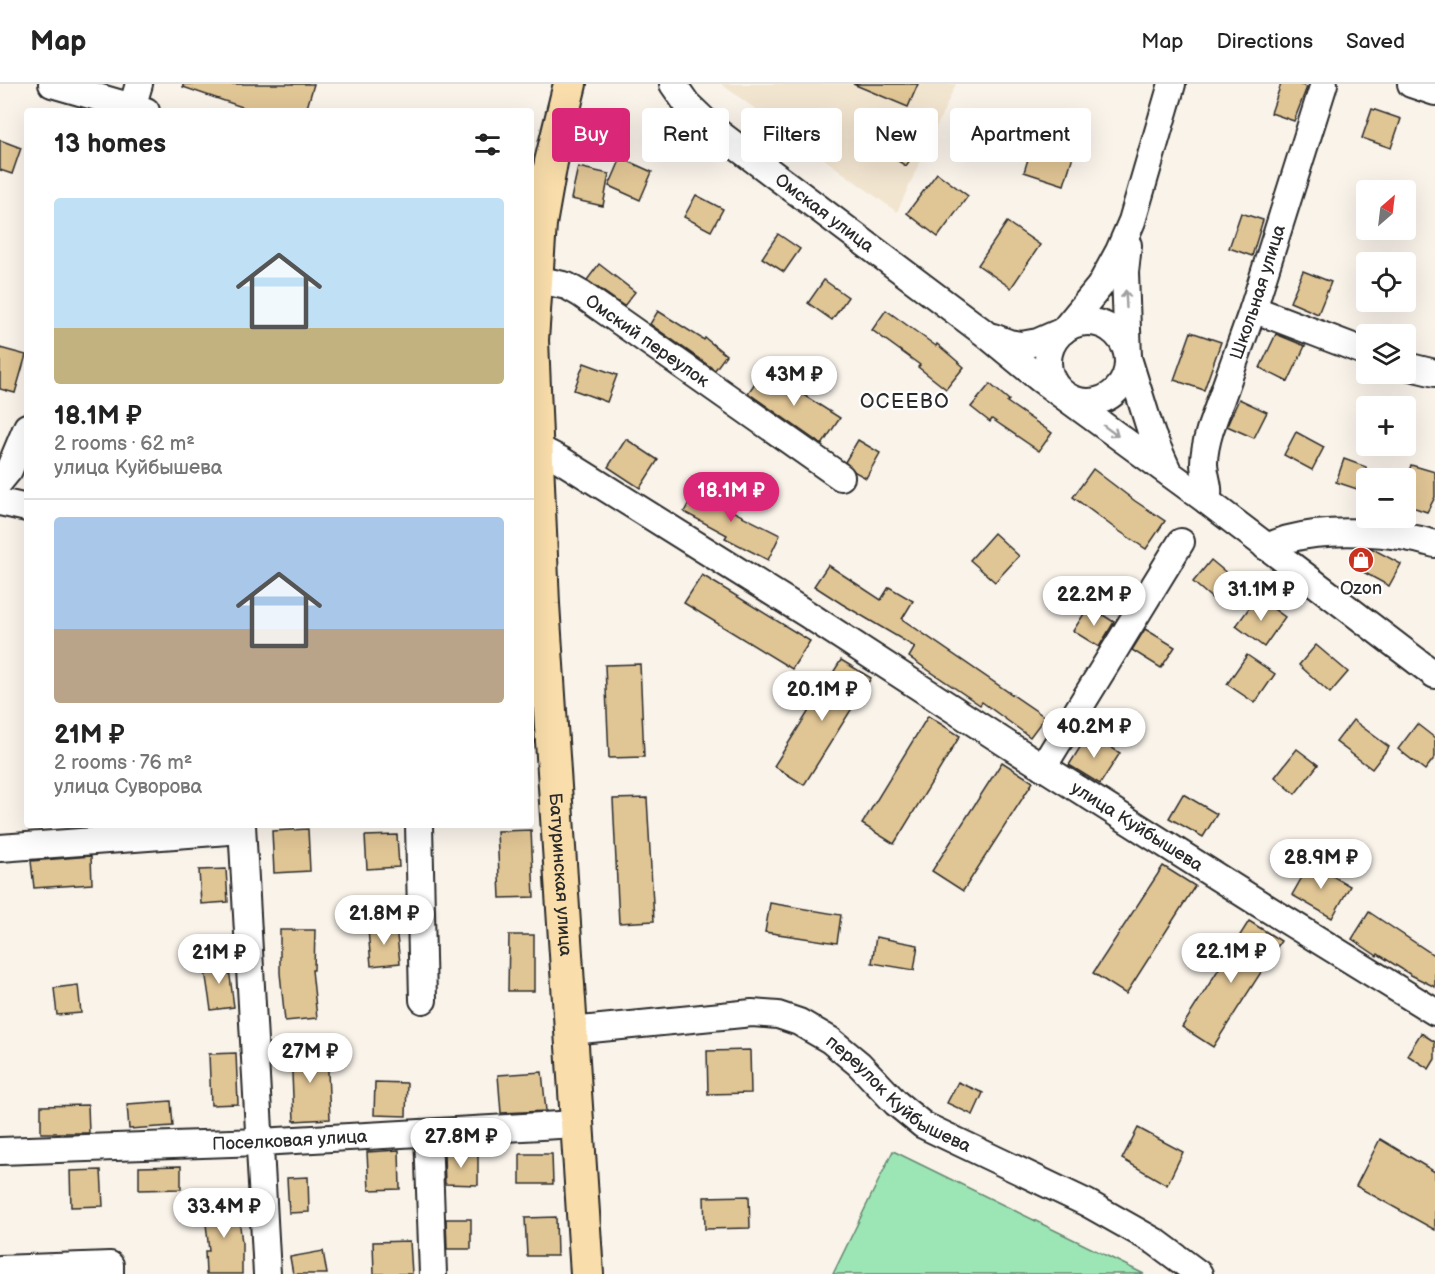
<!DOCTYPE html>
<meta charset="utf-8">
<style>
body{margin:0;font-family:"Balsamiq Sans",sans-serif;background:#f2f2f2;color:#222;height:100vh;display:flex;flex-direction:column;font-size:22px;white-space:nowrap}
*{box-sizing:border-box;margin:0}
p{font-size:20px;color:#767676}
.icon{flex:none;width:33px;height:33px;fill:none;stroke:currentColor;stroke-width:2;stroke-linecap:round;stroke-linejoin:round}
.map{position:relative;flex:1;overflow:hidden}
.drawer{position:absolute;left:24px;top:24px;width:510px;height:720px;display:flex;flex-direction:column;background:#fff;border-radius:6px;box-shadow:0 6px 24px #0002}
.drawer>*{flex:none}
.top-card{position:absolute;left:552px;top:24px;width:570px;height:54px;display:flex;gap:12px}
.needle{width:39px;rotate:28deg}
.tools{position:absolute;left:1356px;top:96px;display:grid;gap:12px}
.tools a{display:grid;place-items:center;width:60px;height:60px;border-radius:6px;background:#fff;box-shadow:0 6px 24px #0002;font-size:30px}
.price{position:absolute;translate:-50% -51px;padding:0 14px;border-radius:21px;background:#fff;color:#222;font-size:20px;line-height:39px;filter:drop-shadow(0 2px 3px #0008)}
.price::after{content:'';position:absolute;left:50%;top:36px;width:18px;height:14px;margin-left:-9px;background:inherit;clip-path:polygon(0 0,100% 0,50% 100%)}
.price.current{background:#db2777;color:#fff}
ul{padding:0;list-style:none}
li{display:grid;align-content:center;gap:12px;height:318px;padding:0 30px}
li+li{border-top:2px solid #e0e0e0}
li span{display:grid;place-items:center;height:186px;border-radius:6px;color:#555}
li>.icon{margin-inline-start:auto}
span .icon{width:108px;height:108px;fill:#fffc;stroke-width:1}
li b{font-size:26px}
h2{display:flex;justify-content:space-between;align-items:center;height:72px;padding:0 30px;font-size:26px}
.pill{padding:0 21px;border-radius:6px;background:#fff;box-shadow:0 6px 24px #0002;font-size:21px;line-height:54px}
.pill.current{background:#db2777;color:#fff}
header{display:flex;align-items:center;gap:36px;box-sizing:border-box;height:84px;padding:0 30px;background:#fff;border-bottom:2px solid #e0e0e0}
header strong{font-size:28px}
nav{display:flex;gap:33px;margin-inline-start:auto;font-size:21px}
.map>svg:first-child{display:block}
.built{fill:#f2e5d0}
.green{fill:#9ce5b4;stroke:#648870;stroke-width:1.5}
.building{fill:#e0c595;stroke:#2b2b2b;stroke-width:1.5}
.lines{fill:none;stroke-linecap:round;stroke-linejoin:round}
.minor-casing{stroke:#2b2b2b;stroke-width:30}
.major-casing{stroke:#2b2b2b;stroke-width:36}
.minor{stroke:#fff;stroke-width:26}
.major{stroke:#f9deab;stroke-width:32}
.oneway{stroke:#a0a0a0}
.labels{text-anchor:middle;stroke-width:4.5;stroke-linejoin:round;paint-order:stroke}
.street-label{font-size:18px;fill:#2b2b2b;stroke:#fff}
.poi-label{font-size:18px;fill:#2b2b2b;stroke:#fff}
.neighbourhood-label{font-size:20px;letter-spacing:1.5px;fill:#2b2b2b;stroke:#fff}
</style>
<header>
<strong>Map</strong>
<nav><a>Map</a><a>Directions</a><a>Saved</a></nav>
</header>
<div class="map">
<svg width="1435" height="1190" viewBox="0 0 1435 1190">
<rect width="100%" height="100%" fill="#f9f3ea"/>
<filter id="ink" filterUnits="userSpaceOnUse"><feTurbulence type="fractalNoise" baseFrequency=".0167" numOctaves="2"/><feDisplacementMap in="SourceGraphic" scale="12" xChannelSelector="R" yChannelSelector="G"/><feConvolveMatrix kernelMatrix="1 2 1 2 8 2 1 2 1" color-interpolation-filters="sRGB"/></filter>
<g filter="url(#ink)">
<polygon class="built" points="721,0 956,0 897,128"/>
<polygon class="green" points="893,1067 1144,1190 833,1190"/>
<g class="building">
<polygon points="183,0 314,0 306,27 254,27 183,3"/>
<polygon points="853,0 918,0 908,23"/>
<polygon points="1281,0 1298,0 1307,3 1294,37 1271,29"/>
<polygon points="1372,25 1401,35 1391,64 1362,54"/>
<polygon points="885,45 917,65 906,82 874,62"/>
<polygon points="1037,46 1077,59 1064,101 1024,88"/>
<polygon points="0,56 21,64 12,90 0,86"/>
<polygon points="621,74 652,88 640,116 609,102"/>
<polygon points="578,83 609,90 603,122 571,115"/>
<polygon points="937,89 968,112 938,153 907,129"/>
<polygon points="696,111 723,125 711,147 684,133"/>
<polygon points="1241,129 1263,136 1252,172 1229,164"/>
<polygon points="1007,138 1040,161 1011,204 978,181"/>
<polygon points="778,150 800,165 784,188 762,174"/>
<polygon points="599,180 635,208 624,222 587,196"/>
<polygon points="1303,187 1331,198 1318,230 1290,218"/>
<polygon points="824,196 848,213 832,236 808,219"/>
<polygon points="886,226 936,262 937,260 964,283 946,305 918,283 920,281 872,246"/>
<polygon points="658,227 704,256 705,254 726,271 715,286 650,240"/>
<polygon points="1191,248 1221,258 1204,306 1174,296"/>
<polygon points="1276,250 1305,262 1288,298 1260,284"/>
<polygon points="0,264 26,271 15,309 0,305"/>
<polygon points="584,279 617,291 607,318 574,306"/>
<polygon points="764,286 840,334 822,361 748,309"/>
<polygon points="990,300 1009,316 1007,318 1052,349 1039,367 992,335 990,338 971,323"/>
<polygon points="1239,315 1267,328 1254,354 1227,342"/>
<polygon points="1296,348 1324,363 1312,386 1284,371"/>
<polygon points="626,355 658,376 640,404 608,383"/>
<polygon points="858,356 880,369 866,394 855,388 845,378"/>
<polygon points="1344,375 1366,383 1366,408 1336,398"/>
<polygon points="1411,381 1435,388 1435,413 1427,428 1406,421 1406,398"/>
<polygon points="1093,385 1135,417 1165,437 1146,465 1113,443 1073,413"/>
<polygon points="699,400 722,412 718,420 780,451 768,476 725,454 727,451 684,428"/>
<polygon points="994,449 1019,472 995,498 970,476"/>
<polygon points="1361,464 1371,464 1401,480 1389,502 1352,482"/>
<polygon points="1211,476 1234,495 1215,517 1193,498"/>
<polygon points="828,481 881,516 889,503 913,517 902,535 1045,633 1030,653 982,618 980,621 909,573 915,563 842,520 814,502"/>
<polygon points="702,491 810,557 792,585 684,519"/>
<polygon points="1257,513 1285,533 1264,563 1236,542"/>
<polygon points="1089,522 1114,538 1099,563 1073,547"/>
<polygon points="1145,545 1175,563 1161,584 1132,566"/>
<polygon points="1316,561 1348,588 1330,609 1299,581"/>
<polygon points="1247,571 1275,590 1255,619 1227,600"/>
<polygon points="841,576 871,594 804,701 774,682"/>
<polygon points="640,580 644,673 609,674 605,581"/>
<polygon points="928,632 960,652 894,760 862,740"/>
<polygon points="1353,636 1389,663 1372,685 1336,658"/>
<polygon points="1417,640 1435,654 1435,673 1425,686 1398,665"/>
<polygon points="1089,649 1120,669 1100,700 1069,681"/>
<polygon points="1297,665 1318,681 1295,710 1275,693"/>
<polygon points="1002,678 1033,698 963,807 932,787"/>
<polygon points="1183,710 1217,730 1203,753 1169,734"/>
<polygon points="647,714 654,837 619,839 613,715"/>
<polygon points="308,745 310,787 274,789 272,747"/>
<polygon points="531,746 534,813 500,814 497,747"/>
<polygon points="397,751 399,783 367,785 365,752"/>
<polygon points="91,772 92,800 34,804 31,777"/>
<polygon points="1310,779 1350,802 1332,834 1292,811"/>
<polygon points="1163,782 1195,802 1126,910 1093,889"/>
<polygon points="226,785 228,818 201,820 199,786"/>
<polygon points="770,819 841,831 837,859 765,848"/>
<polygon points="1369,828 1435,872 1435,903 1411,891 1378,870 1377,872 1352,855"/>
<polygon points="1249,837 1281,857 1213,963 1182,943"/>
<polygon points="396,843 400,879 371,882 368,845"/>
<polygon points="280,846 315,846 314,886 312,886 317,934 285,937 280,889"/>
<polygon points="509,851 534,851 534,907 508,907"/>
<polygon points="876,853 918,861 914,886 872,879"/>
<polygon points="228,877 234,923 211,926 204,880"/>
<polygon points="78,901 81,929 57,931 54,904"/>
<polygon points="1421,949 1435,958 1435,975 1429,985 1407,971"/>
<polygon points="327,963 330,1035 294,1037 291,965"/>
<polygon points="750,966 751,1009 708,1010 707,967"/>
<polygon points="236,969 238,1020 211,1021 209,970"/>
<polygon points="542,988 546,1027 501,1029 498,991"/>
<polygon points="375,998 407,999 406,1032 374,1031"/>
<polygon points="958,998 983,1009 973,1031 947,1019"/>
<polygon points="171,1017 173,1042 129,1045 127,1020"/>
<polygon points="88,1021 89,1049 41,1049 41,1022"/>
<polygon points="1138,1044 1183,1068 1167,1101 1122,1075"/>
<polygon points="1380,1055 1435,1088 1435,1146 1356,1102"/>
<polygon points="399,1066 400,1105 369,1106 367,1068"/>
<polygon points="444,1069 478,1069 478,1101 445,1100"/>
<polygon points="520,1070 552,1070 553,1100 520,1100"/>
<polygon points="181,1082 181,1105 139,1106 139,1083"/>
<polygon points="101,1086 103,1122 71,1123 70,1087"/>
<polygon points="308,1093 309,1128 289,1129 287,1094"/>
<polygon points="749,1112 750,1144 705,1145 704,1113"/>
<polygon points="237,1117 242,1159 242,1190 206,1190 205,1167 209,1167 204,1122"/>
<polygon points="556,1133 557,1172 527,1172 525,1134"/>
<polygon points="446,1135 471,1135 471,1165 447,1165"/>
<polygon points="410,1157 412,1190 374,1190 373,1158"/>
<polygon points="323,1167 327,1190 293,1190 290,1173"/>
</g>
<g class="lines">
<g class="minor-casing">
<g id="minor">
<polyline points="52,0 146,27"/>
<path id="s1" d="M 673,0 L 687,20 L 712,44 L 983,248 L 1040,295 L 1207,417 L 1435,591"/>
<polyline points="1411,0 1435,8"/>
<polyline points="131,27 139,0"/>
<polyline points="1128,161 1125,188 1128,274 1152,351 1168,387"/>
<path id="s2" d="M 536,195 L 567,202 L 581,210 L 841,393"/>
<polyline points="1253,225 1366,268"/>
<circle cx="1088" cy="278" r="40"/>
<polyline points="993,253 1009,259 1021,261 1038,258 1063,247 1100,202 1119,167 1132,137 1172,0"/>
<polyline points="1406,282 1435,289"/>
<path id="s3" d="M 536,363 L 561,376 L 807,530 L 1007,660 L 1260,820 L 1435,928"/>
<polyline points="0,397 9,386 27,343"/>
<path id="s4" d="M 1207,417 C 1211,403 1204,393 1204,379 C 1204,368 1207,356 1210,346 L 1253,225 L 1324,0"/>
<polyline points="0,418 27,424"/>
<path d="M 1266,463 C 1273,461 1280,457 1288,455 C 1329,444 1394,447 1435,460"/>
<polyline points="1043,683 1181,458"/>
<polyline points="242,741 267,1190"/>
<polyline points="419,741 423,916"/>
<polyline points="0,764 242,746"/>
<path id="s5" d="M 571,947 L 752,929 L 778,931 L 799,938 L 830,956 L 859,980 L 896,1019 L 923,1041 L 1087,1119 L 1156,1158 L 1199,1190"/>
<polyline points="428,1050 433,1190"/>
<path id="s6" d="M 0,1067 L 260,1058 L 577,1040"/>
<polyline points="0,1185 110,1181 110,1190"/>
</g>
</g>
<g class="major-casing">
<g id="major">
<path id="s7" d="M 570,0 L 551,78 L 540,140 L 532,256 L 543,520 L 587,1190"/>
</g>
</g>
<use href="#minor" class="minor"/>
<use href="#major" class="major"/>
</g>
<defs><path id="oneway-shaft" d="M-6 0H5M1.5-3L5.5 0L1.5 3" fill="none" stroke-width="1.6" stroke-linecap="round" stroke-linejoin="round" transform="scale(1.5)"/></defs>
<g class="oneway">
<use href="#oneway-shaft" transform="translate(1126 215) rotate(-93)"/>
<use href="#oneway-shaft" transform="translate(1111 347) rotate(36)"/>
</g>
</g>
<defs>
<g id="shop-disc" transform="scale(1.35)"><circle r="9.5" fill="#c8321e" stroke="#fff"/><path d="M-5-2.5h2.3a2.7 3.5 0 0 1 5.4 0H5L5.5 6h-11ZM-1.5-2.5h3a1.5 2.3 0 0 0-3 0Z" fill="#fff"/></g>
</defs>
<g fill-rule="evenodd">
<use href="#shop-disc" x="1361" y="476"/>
</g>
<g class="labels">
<g class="street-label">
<text dy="6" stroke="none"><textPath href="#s1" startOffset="200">Омская улица</textPath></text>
<text dy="6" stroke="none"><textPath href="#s4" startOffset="218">Школьная улица</textPath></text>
<text dy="6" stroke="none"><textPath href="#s2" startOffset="129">Омский переулок</textPath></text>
<text dy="6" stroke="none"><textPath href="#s3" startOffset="711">улица Куйбышева</textPath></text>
<text dy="6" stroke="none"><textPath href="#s7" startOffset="795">Батуринская улица</textPath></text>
<text dy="6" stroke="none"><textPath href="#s5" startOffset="354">переулок Куйбышева</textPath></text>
<text dy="6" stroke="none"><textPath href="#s6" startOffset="290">Поселковая улица</textPath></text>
</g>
<g class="poi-label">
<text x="1361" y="510">Ozon</text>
</g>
<g class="neighbourhood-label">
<text x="905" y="324">ОСЕЕВО</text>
</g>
</g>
</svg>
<div class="tools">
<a><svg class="needle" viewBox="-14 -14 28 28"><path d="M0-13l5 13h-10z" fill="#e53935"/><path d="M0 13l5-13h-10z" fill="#767676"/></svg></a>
<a><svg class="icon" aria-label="locate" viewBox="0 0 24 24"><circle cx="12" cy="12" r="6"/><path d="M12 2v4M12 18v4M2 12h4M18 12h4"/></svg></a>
<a><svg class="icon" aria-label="layers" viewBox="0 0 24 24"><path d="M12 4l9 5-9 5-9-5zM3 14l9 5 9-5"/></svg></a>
<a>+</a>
<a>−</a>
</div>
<b class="price" style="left:794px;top:323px">43M ₽</b>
<b class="price current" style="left:731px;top:439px">18.1M ₽</b>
<b class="price" style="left:1261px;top:538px">31.1M ₽</b>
<b class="price" style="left:1094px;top:543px">22.2M ₽</b>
<b class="price" style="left:822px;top:638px">20.1M ₽</b>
<b class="price" style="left:1094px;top:675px">40.2M ₽</b>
<b class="price" style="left:1321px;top:806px">28.9M ₽</b>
<b class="price" style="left:384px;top:862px">21.8M ₽</b>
<b class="price" style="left:1231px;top:900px">22.1M ₽</b>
<b class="price" style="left:219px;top:901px">21M ₽</b>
<b class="price" style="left:310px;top:1000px">27M ₽</b>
<b class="price" style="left:461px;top:1085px">27.8M ₽</b>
<b class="price" style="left:224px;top:1155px">33.4M ₽</b>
<div class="top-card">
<a class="pill current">Buy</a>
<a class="pill">Rent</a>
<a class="pill">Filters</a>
<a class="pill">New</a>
<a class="pill">Apartment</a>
</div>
<section class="drawer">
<h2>13 homes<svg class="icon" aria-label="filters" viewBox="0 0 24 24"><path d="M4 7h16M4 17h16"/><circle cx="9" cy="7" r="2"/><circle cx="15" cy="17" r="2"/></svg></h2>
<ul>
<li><span style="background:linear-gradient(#bfe0f5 70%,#c2b280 0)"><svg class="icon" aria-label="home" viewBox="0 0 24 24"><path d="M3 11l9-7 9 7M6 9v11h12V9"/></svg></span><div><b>18.1M ₽</b><p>2 rooms · 62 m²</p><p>улица Куйбышева</p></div></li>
<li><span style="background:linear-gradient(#a9c7e8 60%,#b9a48a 0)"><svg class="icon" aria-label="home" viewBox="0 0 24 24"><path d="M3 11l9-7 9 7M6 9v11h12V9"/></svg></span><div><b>21M ₽</b><p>2 rooms · 76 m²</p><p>улица Суворова</p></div></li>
</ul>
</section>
</div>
